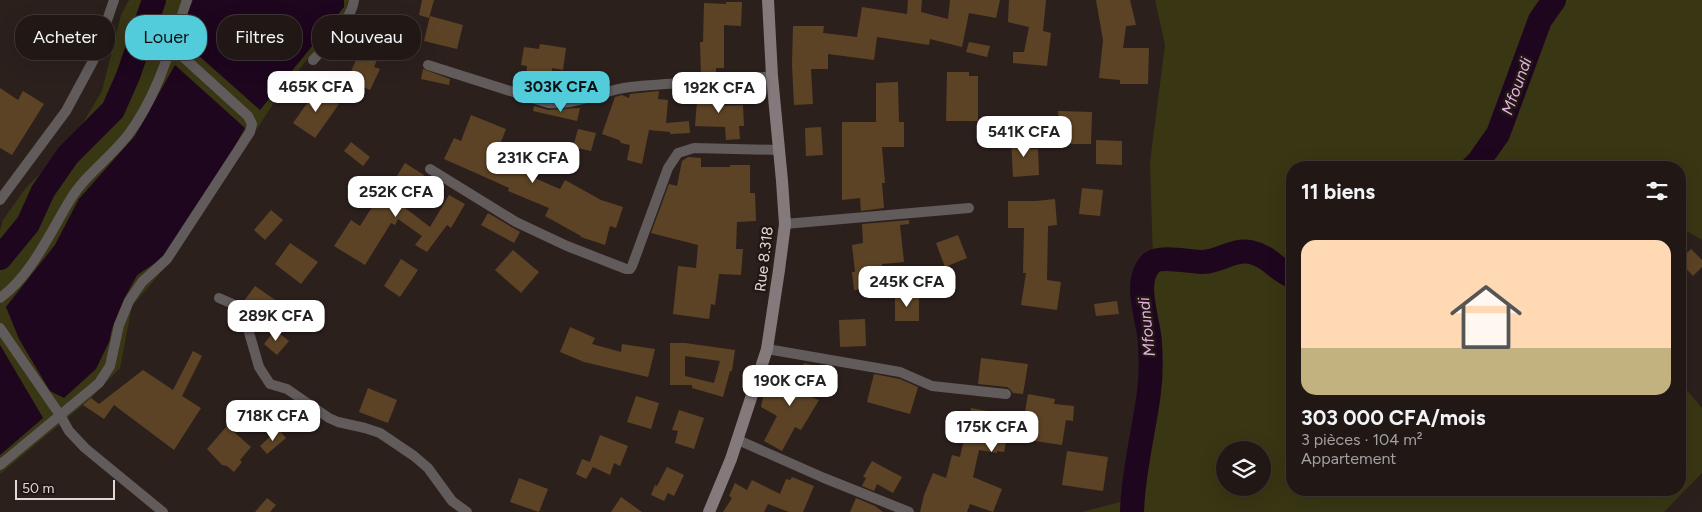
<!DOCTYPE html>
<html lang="fr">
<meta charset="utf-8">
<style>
body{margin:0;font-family:Figtree,sans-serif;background:#29211f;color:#f1f3f6;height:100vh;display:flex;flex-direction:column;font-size:19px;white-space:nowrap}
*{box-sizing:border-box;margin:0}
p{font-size:16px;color:#a2a0a1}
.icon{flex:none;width:28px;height:28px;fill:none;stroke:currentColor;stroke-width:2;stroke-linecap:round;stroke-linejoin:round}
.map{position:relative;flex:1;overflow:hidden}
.panel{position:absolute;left:1286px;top:161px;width:400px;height:335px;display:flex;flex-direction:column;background:#211816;border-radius:20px;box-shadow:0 5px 20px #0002,0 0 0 1px #3e3735}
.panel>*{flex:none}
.top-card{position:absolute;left:15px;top:15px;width:475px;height:45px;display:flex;gap:10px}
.buttons{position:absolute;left:1216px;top:441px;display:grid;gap:10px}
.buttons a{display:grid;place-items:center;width:55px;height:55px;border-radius:50%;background:#211816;box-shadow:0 5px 20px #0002,0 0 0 1px #3e3735;font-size:25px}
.scale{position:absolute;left:15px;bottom:12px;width:100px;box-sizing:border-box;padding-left:5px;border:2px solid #e2d9d7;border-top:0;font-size:14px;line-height:18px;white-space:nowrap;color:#e2d9d7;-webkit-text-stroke:4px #231714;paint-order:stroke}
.price{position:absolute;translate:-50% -42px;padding:0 11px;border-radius:10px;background:#fff;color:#222;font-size:16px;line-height:32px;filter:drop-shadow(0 1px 2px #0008)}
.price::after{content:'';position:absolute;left:50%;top:30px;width:15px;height:11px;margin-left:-8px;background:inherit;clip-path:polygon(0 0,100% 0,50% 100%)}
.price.selected{background:#52cbda;color:#111}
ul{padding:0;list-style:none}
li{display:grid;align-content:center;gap:10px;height:265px;padding:0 15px}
li span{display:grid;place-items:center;height:155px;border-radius:15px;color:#555}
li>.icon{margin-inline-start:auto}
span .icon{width:90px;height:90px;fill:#fffc;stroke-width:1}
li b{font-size:21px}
h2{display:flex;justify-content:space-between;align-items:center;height:60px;padding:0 15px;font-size:21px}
.tag{padding:0 18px;border-radius:20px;background:#211816;box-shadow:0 5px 20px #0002,0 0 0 1px #3e3735;font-size:18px;line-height:45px}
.tag.selected{background:#52cbda;color:#111}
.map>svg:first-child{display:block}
.green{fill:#393614;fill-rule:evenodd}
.water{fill:#1e061e}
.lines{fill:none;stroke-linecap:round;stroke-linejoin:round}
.river{stroke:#1e061e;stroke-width:24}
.building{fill:#5d4325;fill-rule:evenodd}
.minor{stroke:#615b5c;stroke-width:10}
.secondary{stroke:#847a7c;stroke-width:12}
.labels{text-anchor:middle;stroke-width:5;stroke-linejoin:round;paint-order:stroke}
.street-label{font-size:15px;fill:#e2d9d7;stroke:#231714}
.water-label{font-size:16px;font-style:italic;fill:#e6b3e5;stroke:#231714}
</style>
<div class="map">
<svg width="1702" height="512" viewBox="0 0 1702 512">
<rect width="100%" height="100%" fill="#2c201d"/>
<g class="green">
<path d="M 129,0 L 193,0 L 183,24 L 344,7 L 344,0 L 349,0 L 345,14 L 282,90 L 174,257 L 132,306 L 120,368 L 89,400 L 0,474 L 0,455 L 43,418 L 0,345 L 0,231 L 3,220 L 25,189 L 62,151 L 84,121 L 102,91 L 121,15 ZM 175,65 L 163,257 C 155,263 144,268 138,275 C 126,287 112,325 109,342 L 6,307 L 55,245 L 79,199 L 135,136 Z"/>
<path d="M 1155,0 L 1702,0 L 1702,240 L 1680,227 L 1680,168 L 1292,168 L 1292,490 L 1680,490 L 1680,382 L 1702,408 L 1702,473 L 1664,512 L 1082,512 L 1132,499 C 1138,446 1153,395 1150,342 C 1149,321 1136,289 1146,270 C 1147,267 1151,264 1153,261 L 1150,162 L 1165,45 ZM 1225,450 L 1262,450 L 1262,488 L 1225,488 Z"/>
</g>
<g class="water">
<polygon points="193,0 344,0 344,7 260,110 180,39 183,24"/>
<polygon points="175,65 245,128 214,183 163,258 137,275 124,299 112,328 109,342 96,369 64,398 50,391 19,339 6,307 55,245 79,199 135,136"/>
<polygon points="0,345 43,418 0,455"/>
</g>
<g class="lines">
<g class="river">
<polyline points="1472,168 1479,161 1498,134 1540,20 1554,0"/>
<polyline points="0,258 28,224 43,191 68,155 113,110 128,76 154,0"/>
<path d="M 1132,512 C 1133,471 1144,432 1149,392 C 1151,377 1151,359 1150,343 C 1149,319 1132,283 1151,263 C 1160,255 1191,262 1203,262 C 1221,261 1233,249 1250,252 C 1270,256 1277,271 1292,276"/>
</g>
</g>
<g class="building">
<polygon points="422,0 434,0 429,18 419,15"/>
<polygon points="908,0 922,0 921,12 948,19 950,0 1000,0 996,18 969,13 962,47 930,39 929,45 877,37 874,60 828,54 828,69 811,69 813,104 794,105 792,65 793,26 824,26 823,33 857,37 862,7 907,14"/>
<polygon points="1009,0 1046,0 1043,31 1051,33 1047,66 1013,63 1013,52 1024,52 1029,27 1008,22"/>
<polygon points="1096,0 1130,0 1136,25 1126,26 1123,48 1149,48 1148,84 1120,84 1120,80 1099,78 1103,40"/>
<polygon points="726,2 742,2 741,26 724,25 724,68 716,68 716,74 701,75 700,42 703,42 704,3 726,4"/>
<polygon points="430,16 463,25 457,49 424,41"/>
<polygon points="360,39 382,48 374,67 380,69 370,90 347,80 357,58 352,56"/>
<polygon points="969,42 990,46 987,57 966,52"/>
<polygon points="540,44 566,48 563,70 552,68 551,80 526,77 527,66 521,65 524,47 539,49"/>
<polygon points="423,69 450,79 449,85 421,79"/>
<polygon points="947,72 969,72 969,76 978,76 978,121 946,121"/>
<polygon points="898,82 899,122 904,122 904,147 882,147 885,183 882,183 884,208 861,211 860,198 842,200 842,122 876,122 876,83"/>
<polygon points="0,88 18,100 23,91 44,104 12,155 0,148"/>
<polygon points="318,88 339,104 315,138 293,123"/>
<polygon points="715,88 714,106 743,105 744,126 739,126 740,139 726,140 725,127 695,126 698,89"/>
<polygon points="659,91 658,99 668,100 666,123 689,121 690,133 670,134 670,132 649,130 642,164 627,160 630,145 621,143 619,140 602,134 615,97 622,95 629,98 630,94"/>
<polygon points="534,106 548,110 580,108 577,121 533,111"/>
<polygon points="1058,111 1092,112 1091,144 1060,144"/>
<polygon points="471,115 506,129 496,155 508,161 506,166 560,189 565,180 601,200 623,207 616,228 610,226 605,245 581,237 581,236 545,216 549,208 508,191 509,188 487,178 444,159 454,138 461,141"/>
<polygon points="821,127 823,155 806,156 805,128"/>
<polygon points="578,129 596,133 591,151 573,147"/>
<polygon points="1030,138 1031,149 1038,149 1039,175 1013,177 1011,139"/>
<polygon points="1096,140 1122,141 1122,165 1096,164"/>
<polygon points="351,142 370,157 363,166 344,151"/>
<polygon points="688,157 701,158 701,167 730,167 730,165 750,165 750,193 755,193 756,221 737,222 736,249 743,249 741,275 719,274 715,305 711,304 709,319 673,314 678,266 696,268 698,245 651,233 669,184 677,186 682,161"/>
<polygon points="405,163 424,175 422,179 423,180 418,189 416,188 404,207 430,227 449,195 465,204 451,228 447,225 427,252 415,245 422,236 398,219 395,225 391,223 365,265 334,246 351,220 360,226 381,193 385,195"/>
<polygon points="1082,188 1103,190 1100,216 1079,214"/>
<polygon points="1055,199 1057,225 1048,226 1047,280 1061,282 1057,310 1021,305 1026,273 1023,273 1024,228 1008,228 1008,201 1036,201"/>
<polygon points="271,210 283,220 265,240 254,230"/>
<polygon points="488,213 520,232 514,243 481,225"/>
<polygon points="909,220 909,224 900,225 904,262 882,264 884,287 854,290 852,272 855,272 852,245 863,243 862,224"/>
<polygon points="958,235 967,258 945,267 936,243"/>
<polygon points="290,243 318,262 301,284 275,264"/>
<polygon points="1691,249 1702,260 1702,267 1693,276 1680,262 1680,260"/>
<polygon points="513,250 539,272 521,293 495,270"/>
<polygon points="401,259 418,270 400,297 384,286"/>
<polygon points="255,286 287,308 273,327 250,310 247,304 244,301"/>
<rect x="895" y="296" width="24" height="25"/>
<polygon points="1117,301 1119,314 1096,316 1094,304"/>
<polygon points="865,319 866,346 840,347 839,320"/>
<polygon points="570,327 595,338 592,344 621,352 622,344 655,349 648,377 584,362 560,352"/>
<polygon points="275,330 289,341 277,355 264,344"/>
<path d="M 670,343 L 685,343 L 735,350 L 732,371 L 730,371 L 723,397 L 692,388 L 692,385 L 670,385 ZM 685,356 L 720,361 L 714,383 L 685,376 Z"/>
<polygon points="193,351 202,356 182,396 201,408 174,450 114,405 104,419 83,405 91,398 99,404 143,370 173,390"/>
<polygon points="981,358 1028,364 1023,394 1013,393 1010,389 1007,387 978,384"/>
<polygon points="804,363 819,367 811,397 819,400 801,430 795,427 782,451 764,441 777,416 761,407 766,383 796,392"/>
<polygon points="874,374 900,379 918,387 910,414 867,402"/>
<polygon points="368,388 397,400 388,423 359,412"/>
<polygon points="1028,394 1055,399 1054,404 1074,406 1073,421 1066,420 1062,445 1007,437 1004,452 997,451 997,453 979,450 973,477 1002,489 993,512 970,504 967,512 920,512 924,495 933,473 946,478 952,455 960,457 971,408 1024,418"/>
<polygon points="636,396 659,403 651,429 627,422"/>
<polygon points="679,410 704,418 694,449 675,443 678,431 672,430"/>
<polygon points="227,426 251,447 240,460 242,462 234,472 227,466 222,465 207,449"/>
<polygon points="278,429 286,438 267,454 260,446"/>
<polygon points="600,435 628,446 620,466 614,463 610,475 593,467 586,479 576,474 582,459 590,462"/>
<polygon points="1067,451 1108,457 1103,491 1062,485"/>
<polygon points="872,461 902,477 893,493 877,484 874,491 862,486 866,478 863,477"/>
<polygon points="667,467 684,475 674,496 668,493 664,501 651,495 655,485 657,486"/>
<polygon points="792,477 814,486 803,512 789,512 768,504 764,512 723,512 732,498 729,496 735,483 747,490 752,480 780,494 786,479 790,480"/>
<polygon points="519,478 548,489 539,512 510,502"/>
<polygon points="621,497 642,512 611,512"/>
<polygon points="267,498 276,505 270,512 255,512"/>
<polygon points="856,498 875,506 883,512 850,512"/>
</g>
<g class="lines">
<g class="minor">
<path d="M 313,60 C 327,45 352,19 354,0"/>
<path d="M 428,65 L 548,103 C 576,106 602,90 630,87 C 677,82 725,82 772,76"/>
<polyline points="430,169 516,222 567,246 626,269 630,269 632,266 668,168 678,153 694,148 779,150"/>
<polyline points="0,200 66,111 93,61 114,0"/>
<polyline points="785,224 969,208"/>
<path d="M 0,298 C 31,276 51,231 70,200 C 85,175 110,158 128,135 C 158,95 171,46 187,0"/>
<polyline points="219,298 242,308 259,367 270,384 287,389 329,418 338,422 365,428 380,433 414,456 428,468 452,501 467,512"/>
<polyline points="0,328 60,415 69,431 85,448 163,512"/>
<polyline points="767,349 900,372 932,386 1006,394"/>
<polyline points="738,440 824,478 909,512"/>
<polyline points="0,465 99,383 110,366 119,325 129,301 142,282 167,259 250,132 252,124 248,116 171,46"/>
</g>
<polyline class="secondary" points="709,512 731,459 767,349 779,270 785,224 782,181 772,76 768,0"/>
</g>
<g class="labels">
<g class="street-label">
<text transform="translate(764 259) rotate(-83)" y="5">Rue 8.318</text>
</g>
<g class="water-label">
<text transform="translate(1516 86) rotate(-70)" y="6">Mfoundi</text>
<text transform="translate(1146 327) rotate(-96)" y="6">Mfoundi</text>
</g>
</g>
</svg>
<div class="buttons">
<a><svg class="icon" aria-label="layers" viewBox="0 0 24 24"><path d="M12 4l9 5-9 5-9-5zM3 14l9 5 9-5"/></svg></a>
</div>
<div class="scale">50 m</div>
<b class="price" style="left:316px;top:113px">465K CFA</b>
<b class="price selected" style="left:561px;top:113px">303K CFA</b>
<b class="price" style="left:719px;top:114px">192K CFA</b>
<b class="price" style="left:1024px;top:158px">541K CFA</b>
<b class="price" style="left:533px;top:184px">231K CFA</b>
<b class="price" style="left:396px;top:218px">252K CFA</b>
<b class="price" style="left:907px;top:308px">245K CFA</b>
<b class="price" style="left:276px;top:342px">289K CFA</b>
<b class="price" style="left:790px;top:407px">190K CFA</b>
<b class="price" style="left:273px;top:442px">718K CFA</b>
<b class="price" style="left:992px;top:453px">175K CFA</b>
<div class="top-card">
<a class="tag">Acheter</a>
<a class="tag selected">Louer</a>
<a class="tag">Filtres</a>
<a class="tag">Nouveau</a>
</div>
<section class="panel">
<h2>11 biens<svg class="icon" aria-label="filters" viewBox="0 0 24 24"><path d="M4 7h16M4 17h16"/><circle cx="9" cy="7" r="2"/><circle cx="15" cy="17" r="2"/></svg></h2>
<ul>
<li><span style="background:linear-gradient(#ffd9b3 70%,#c2b280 0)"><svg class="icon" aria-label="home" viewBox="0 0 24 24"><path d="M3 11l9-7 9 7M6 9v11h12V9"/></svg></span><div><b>303 000 CFA/mois</b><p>3 pièces · 104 m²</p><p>Appartement</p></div></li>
</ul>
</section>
</div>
